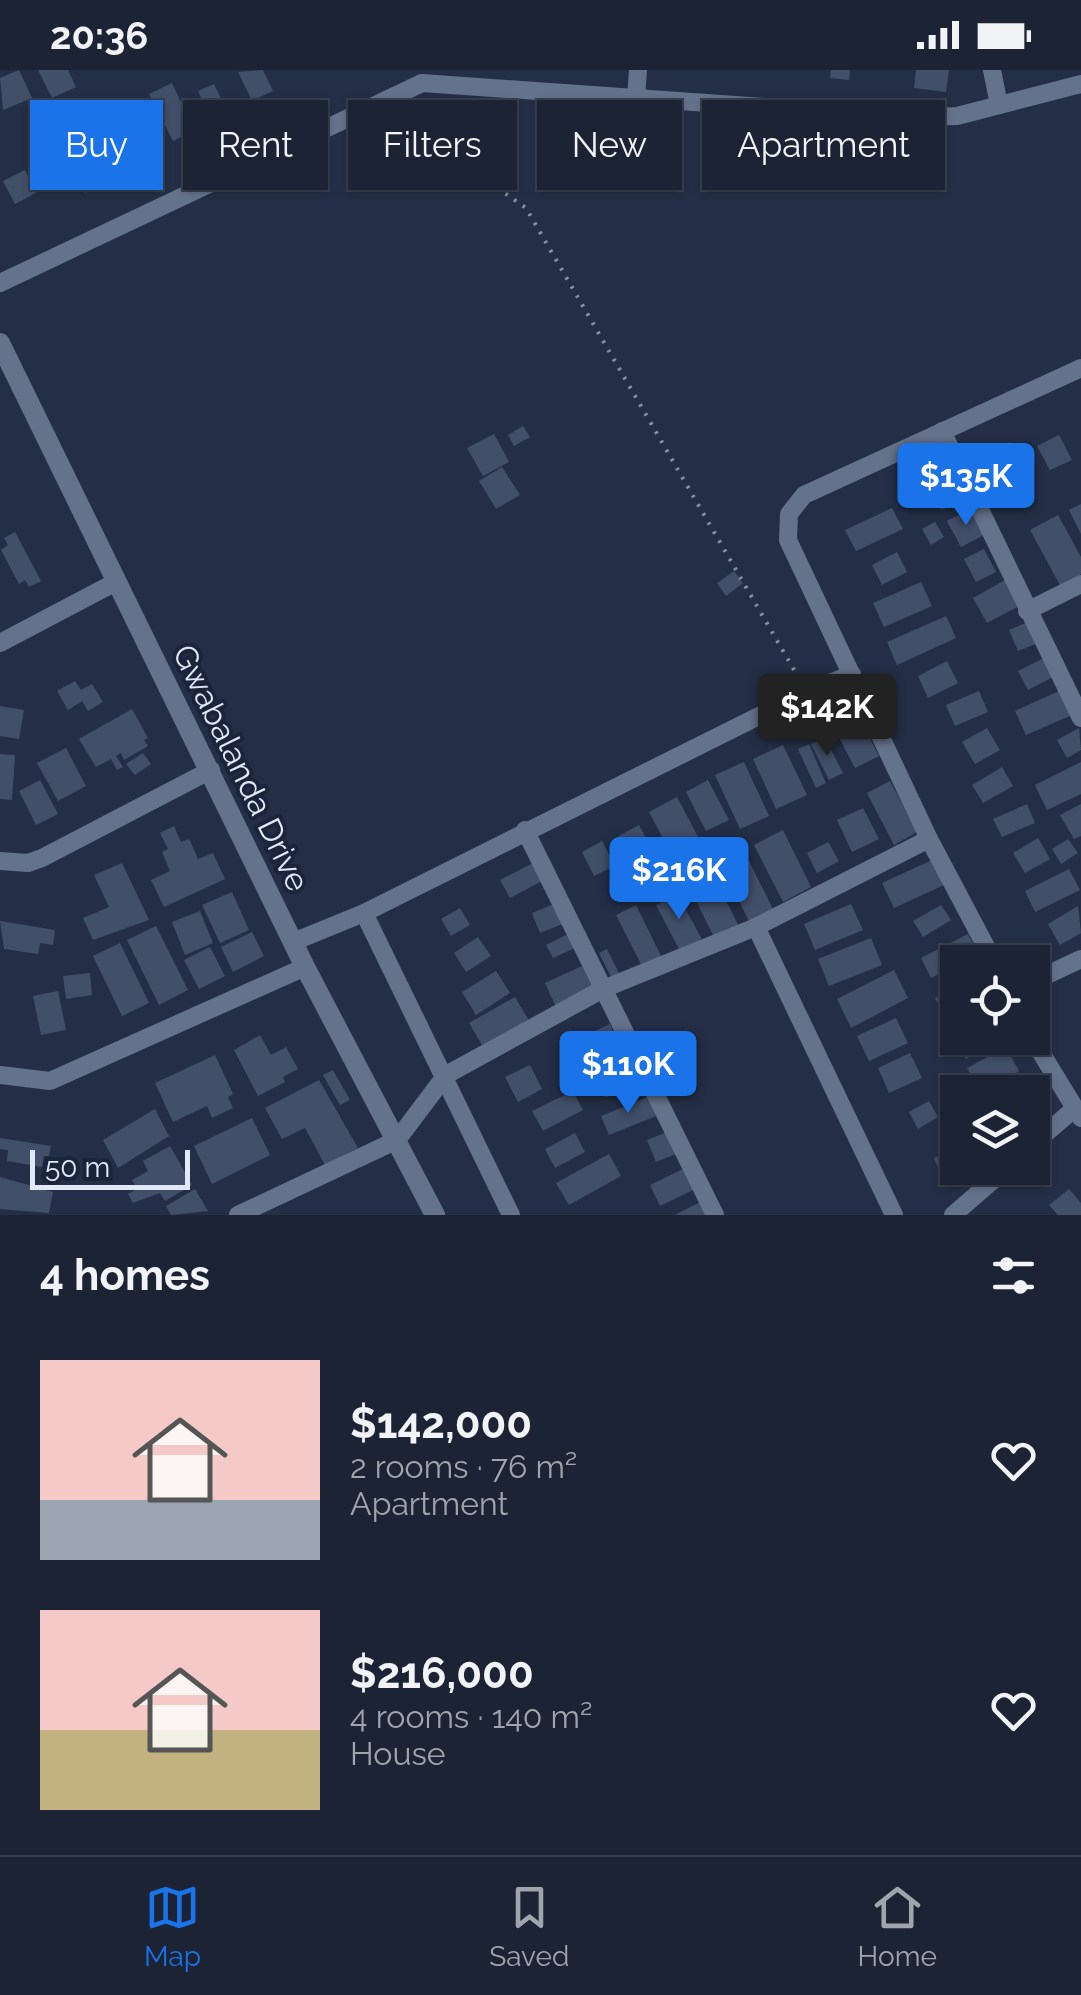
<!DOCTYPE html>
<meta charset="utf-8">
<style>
body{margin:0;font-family:Raleway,sans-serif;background:#282f41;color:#f1f3f6;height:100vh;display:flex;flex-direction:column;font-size:38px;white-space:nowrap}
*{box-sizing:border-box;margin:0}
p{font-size:32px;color:#a0a4ad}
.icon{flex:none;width:55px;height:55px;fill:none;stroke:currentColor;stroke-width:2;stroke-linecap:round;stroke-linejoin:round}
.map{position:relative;height:1145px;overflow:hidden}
.details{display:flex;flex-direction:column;background:#1b2335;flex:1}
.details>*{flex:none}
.banner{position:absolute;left:30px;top:30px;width:1022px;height:90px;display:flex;gap:20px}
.controls{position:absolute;left:940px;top:875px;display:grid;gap:20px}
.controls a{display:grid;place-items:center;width:110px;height:110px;border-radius:0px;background:#1b2335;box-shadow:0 2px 8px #0004,0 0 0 2px #394050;font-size:50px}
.scale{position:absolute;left:30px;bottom:25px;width:160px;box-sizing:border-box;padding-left:10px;border:5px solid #e1e9f9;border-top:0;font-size:28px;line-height:35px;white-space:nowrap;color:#e1e9f9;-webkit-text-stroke:8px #1a253c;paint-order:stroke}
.price{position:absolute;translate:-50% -85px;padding:0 22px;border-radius:10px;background:#1a73e8;color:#fff;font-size:32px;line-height:65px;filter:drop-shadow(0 2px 5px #0008)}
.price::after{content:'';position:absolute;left:50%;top:60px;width:30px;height:22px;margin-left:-15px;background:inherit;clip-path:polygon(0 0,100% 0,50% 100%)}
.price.current{background:#222;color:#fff}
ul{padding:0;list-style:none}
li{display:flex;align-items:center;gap:30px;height:250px;padding:0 40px}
li span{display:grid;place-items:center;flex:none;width:280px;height:200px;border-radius:0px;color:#555}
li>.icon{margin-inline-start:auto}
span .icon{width:120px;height:120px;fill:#fffc;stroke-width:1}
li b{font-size:42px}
h2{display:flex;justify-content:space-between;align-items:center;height:120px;padding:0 40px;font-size:42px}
.pill{padding:0 35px;border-radius:0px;background:#1b2335;box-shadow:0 2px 8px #0004,0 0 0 2px #394050;font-size:35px;line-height:90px}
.pill.current{background:#1a73e8;color:#fff}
.status{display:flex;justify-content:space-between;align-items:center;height:70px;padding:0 50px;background:#1b2335;direction:ltr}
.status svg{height:28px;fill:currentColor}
.menu{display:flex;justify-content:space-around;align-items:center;height:140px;border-top:2px solid #394050;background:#1b2335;font-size:28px;color:#a0a4ad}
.menu a{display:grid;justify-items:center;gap:5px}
.menu .current{color:#1a73e8}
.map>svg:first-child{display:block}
.building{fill:#424f69}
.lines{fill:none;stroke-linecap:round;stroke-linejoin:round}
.path{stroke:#868fa3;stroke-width:4;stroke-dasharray:2.5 8;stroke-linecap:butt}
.minor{stroke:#65728b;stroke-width:18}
.tertiary{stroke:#65728b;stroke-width:20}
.labels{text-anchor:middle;stroke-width:8;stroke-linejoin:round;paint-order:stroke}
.street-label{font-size:32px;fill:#e1e9f9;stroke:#1a253c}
</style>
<div class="status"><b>20:36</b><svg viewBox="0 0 49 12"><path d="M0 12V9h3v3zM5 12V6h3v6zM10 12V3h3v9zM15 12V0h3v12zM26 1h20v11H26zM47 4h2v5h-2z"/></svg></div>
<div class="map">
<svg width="1081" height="1145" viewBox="0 0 1081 1145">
<rect width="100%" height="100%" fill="#242f47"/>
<g class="building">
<polygon points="19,0 32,28 3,40 0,8"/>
<polygon points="38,0 68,0 76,17 52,28"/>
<polygon points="263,0 273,21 252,31 238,2"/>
<polygon points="831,0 850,0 849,10 830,8"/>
<polygon points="916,0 949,0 946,22 914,18"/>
<polygon points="172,13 188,47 196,43 205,62 199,65 196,59 173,71 149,24"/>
<polygon points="214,14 226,39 210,47 198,21"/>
<polygon points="139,34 164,80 150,88 125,41"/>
<polygon points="225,43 231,55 217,62 211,51"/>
<polygon points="122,44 147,86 134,94 109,51"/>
<polygon points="100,61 120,102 95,114 75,73"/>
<polygon points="71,76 92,120 85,123 64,79"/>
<polygon points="67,92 75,113 59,119 51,98"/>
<polygon points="25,100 36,123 15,134 3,111"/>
<polygon points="45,100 54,113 42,122 33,108"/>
<polygon points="523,356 530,367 514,376 508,365"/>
<polygon points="494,364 509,392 483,406 467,378"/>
<polygon points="1059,365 1072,390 1050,400 1037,376"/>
<polygon points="1010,372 1031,412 1026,414 1034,429 1024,435 1016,420 1007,424 986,385"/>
<polygon points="502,397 520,425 496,439 479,411"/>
<polygon points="952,412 960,432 941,440 933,420"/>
<polygon points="1081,434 1081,464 1069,440"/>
<polygon points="892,438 903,459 856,481 845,460"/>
<polygon points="970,439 984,465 961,477 947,451"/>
<polygon points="1058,445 1081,487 1081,504 1060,515 1030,460"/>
<polygon points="935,452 944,467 931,475 922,459"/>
<polygon points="15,462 41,511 29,517 25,510 19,514 1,480 8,475 4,468"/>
<polygon points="984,479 996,502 976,512 964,489"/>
<polygon points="897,482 907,502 882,515 872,495"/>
<polygon points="734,501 743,513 726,526 717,513"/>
<polygon points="1005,510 1019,536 987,553 973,528"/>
<polygon points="921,512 932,536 884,557 873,533"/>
<polygon points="946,546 956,568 897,595 887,572"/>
<polygon points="1028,552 1038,573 1018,581 1009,560"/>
<polygon points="1046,587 1055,606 1028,620 1018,601"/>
<polygon points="947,591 958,613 928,628 918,606"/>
<polygon points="75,611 81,620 92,614 103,632 88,641 82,631 68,640 57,621"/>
<polygon points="1061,620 1072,645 1026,665 1015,641"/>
<polygon points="979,621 988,642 955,656 946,635"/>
<polygon points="0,636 24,640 19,669 0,666"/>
<polygon points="132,639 148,668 144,670 148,676 124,690 121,683 116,686 123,697 117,700 111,689 96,697 79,669"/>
<polygon points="856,642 879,686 855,698 832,654"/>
<polygon points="987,658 1000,680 975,694 962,672"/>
<polygon points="1079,658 1081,680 1067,688 1057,670"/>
<polygon points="825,668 843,703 829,710 811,674"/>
<polygon points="809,674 826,713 816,718 798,679"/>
<polygon points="783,675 807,725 776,739 753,689"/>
<polygon points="66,678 86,716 58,731 37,693"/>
<polygon points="143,683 151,694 135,705 126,694"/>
<polygon points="0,684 15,685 12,730 0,729"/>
<polygon points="744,692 769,746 740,759 715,705"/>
<polygon points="1081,692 1081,724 1047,740 1035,715"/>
<polygon points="1002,697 1013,716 983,733 972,715"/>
<polygon points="40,710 58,744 36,755 19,721"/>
<polygon points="708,710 729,750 706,761 686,722"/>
<polygon points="890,711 917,762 894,775 867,723"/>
<polygon points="677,727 704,778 676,793 649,742"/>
<polygon points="1027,734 1035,753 1002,767 993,749"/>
<polygon points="1081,734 1081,766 1074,769 1060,745"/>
<polygon points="863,738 879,769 852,782 837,750"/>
<polygon points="639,755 651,777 629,789 617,767"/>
<polygon points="174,756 181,772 189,769 198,789 213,783 225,809 164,837 151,810 170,801 162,782 168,779 160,763"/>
<polygon points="783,760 811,817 783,832 754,775"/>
<polygon points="1038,768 1050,789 1025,803 1013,783"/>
<polygon points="1068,769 1078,783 1061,794 1052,779"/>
<polygon points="602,771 615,796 594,806 582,782"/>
<polygon points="828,772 839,791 817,803 807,783"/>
<polygon points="746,785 774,841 750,853 722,797"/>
<polygon points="932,790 944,815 894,838 882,813"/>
<polygon points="122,793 149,850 93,870 83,848 109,837 94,805"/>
<polygon points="533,793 542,811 510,828 500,810"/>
<polygon points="1069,799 1080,820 1035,842 1025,821"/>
<polygon points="711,800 739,857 715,869 687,813"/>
<polygon points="232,822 249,860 220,873 202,835"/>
<polygon points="677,824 702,869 680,881 656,835"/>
<polygon points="554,834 563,854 540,863 532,843"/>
<polygon points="851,834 863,860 815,880 804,854"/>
<polygon points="636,835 662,888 643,898 616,845"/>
<polygon points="941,835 951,850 923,867 913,851"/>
<polygon points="1078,836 1081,863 1060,875 1048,854"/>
<polygon points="460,838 470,855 451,866 441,849"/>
<polygon points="200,841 213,873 185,885 172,852"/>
<polygon points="0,851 55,860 53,875 40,873 38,884 4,879"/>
<polygon points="156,856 188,920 159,935 127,870"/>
<polygon points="252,862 264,886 233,902 221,877"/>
<polygon points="568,864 575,878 553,888 546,875"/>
<polygon points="968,864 979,885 931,908 921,888"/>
<polygon points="478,867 491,886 466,902 454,883"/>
<polygon points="871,868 882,895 829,916 818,889"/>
<polygon points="120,873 149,933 122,946 93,886"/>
<polygon points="210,877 225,906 199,919 184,890"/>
<polygon points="607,879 620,905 612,909 599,883"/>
<polygon points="582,896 594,920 556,937 545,913"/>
<polygon points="894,900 908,928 851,958 837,929"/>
<polygon points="496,901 510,923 476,945 462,922"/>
<polygon points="90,903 92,925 66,929 63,906"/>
<polygon points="958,916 958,949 949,953 935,928"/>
<polygon points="58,921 66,960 41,965 33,926"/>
<polygon points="515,927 531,954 485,980 469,953"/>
<polygon points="896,948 908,973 869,991 857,966"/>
<polygon points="610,954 622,982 598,992 586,965"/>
<polygon points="958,960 958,968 1000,968 966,989 950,965"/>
<polygon points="260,965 271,985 286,977 298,999 283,1007 285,1012 258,1026 234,980"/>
<polygon points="1006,977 1019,1001 981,1022 967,998"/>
<polygon points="910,983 922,1008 889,1023 878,998"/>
<polygon points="215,985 233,1024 228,1027 233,1038 212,1048 207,1036 173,1052 155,1013"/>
<polygon points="632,991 641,1014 606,1027 598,1004"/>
<polygon points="530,995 542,1019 518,1032 505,1007"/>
<polygon points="333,1000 350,1030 340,1035 323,1005"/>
<polygon points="319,1010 358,1078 325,1095 305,1058 282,1069 265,1038"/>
<polygon points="573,1021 583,1040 543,1061 532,1041"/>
<polygon points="648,1027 656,1046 609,1065 601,1046"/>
<polygon points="929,1031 938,1047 918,1059 909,1042"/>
<polygon points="155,1039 169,1066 118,1098 103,1070"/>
<polygon points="252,1048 270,1085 212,1114 194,1076"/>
<polygon points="667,1062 676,1084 656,1092 647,1070"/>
<polygon points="575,1063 585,1082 555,1098 545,1079"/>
<polygon points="0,1068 51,1076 49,1086 44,1086 42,1097 7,1091 8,1080 0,1079"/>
<polygon points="170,1076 192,1115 165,1131 160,1123 133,1133 128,1124 137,1119 132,1110 148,1101 143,1091"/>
<polygon points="958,1078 958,1098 975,1098 944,1111 934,1088"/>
<polygon points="609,1084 621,1106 569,1135 556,1113"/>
<polygon points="683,1099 693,1120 660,1136 650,1115"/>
<polygon points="0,1107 53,1122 49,1143 0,1139"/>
<polygon points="195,1119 208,1141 171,1145 166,1136"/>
<polygon points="1069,1119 1081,1133 1081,1145 1058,1145 1049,1135"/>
<polygon points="702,1131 709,1145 675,1145"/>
</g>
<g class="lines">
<polyline class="path" points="435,35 475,102 526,138 797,605"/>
<g class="minor">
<polyline points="992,0 999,35"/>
<polyline points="636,28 638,0"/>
<polyline points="0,213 422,13 906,47 957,46 1081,14"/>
<polyline points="942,361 1081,648"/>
<polyline points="1027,541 1081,514"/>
<polyline points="0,573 114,513"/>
<polyline points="525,760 715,1145"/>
<polyline points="0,791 28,793 42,788 211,700"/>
<polyline points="364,843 807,622 852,604"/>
<polyline points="756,857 894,1145"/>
<polyline points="293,872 364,843 511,1145"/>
<polyline points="994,892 929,769 788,470 789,444 804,425 1081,298"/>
<polyline points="1032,912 1081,889"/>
<polyline points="1032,968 1081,1048"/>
<polyline points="0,1005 50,1011 305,897"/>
<polyline points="1032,1075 1073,1040"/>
<polyline points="238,1145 397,1070 446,1005 603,919 756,857 929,769"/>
<polyline points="953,1145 1007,1098"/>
</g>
<polyline class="tertiary" points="0,273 305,897 435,1145"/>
</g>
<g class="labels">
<g class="street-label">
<text transform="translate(241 698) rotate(64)" y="11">Gwabalanda Drive</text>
</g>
</g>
</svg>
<div class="controls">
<a><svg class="icon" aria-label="locate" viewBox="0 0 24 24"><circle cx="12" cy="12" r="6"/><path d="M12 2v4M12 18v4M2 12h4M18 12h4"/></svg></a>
<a><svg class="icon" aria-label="layers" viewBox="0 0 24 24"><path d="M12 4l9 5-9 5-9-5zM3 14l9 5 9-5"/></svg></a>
</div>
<div class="scale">50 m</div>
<b class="price" style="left:966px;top:458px">$135K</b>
<b class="price current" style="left:827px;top:689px">$142K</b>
<b class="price" style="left:679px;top:852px">$216K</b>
<b class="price" style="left:628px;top:1046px">$110K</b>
<div class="banner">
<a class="pill current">Buy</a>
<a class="pill">Rent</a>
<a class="pill">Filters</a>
<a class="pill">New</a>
<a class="pill">Apartment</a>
</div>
</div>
<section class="details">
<h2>4 homes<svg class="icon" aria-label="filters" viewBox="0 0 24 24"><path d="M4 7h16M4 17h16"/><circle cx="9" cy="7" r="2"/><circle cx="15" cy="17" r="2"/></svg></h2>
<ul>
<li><span style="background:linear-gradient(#f6c9c9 70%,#9aa5b1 0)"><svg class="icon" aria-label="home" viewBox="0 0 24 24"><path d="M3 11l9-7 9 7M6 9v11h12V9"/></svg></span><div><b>$142,000</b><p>2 rooms · 76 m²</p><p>Apartment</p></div><svg class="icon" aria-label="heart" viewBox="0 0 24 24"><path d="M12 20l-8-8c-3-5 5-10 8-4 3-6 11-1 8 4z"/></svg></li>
<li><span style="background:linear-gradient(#f6c9c9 60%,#c2b280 0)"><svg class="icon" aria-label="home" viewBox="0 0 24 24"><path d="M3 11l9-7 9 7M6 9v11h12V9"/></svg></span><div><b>$216,000</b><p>4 rooms · 140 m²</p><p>House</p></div><svg class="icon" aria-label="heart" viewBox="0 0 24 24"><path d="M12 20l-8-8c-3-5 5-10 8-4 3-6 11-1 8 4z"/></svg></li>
</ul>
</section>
<nav class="menu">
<a class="current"><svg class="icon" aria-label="map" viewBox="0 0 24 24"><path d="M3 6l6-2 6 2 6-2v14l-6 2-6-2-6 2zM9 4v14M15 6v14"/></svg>Map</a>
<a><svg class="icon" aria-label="saved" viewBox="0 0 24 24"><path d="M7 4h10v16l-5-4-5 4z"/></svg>Saved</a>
<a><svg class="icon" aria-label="home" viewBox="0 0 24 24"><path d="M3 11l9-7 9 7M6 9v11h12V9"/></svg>Home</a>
</nav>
